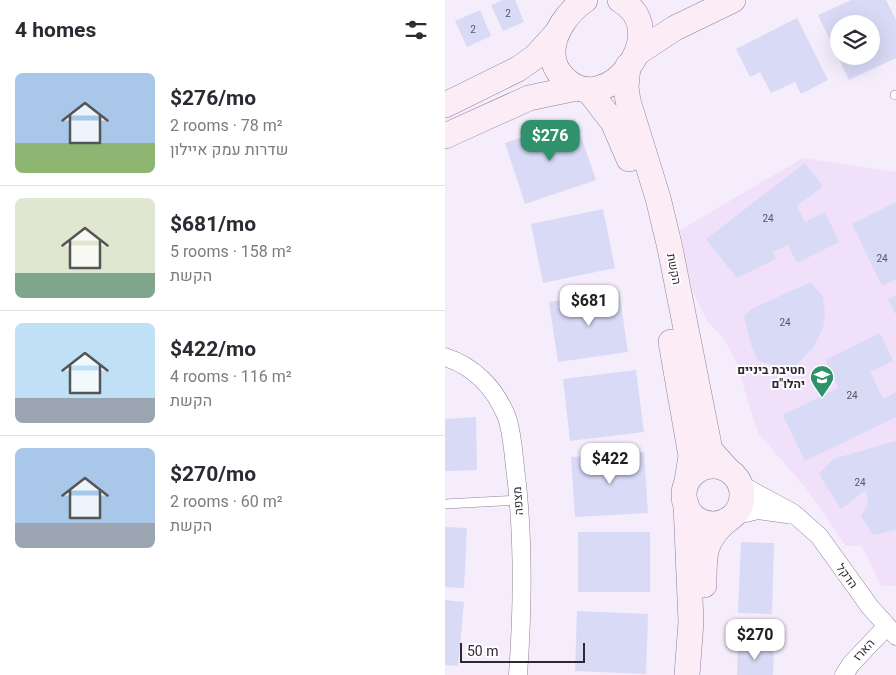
<!DOCTYPE html>
<meta charset="utf-8">
<style>
body{margin:0;font-family:Georgia,Heebo,serif;background:#f7f7f7;color:#2b2b33;height:100vh;display:flex;flex-direction:column;font-size:19px;white-space:nowrap}
*{box-sizing:border-box;margin:0}
p{font-size:16px;color:#7c7c81}
.icon{flex:none;width:28px;height:28px;fill:none;stroke:currentColor;stroke-width:2;stroke-linecap:round;stroke-linejoin:round}
.map{position:relative;flex:1;overflow:hidden}
.sheet{display:flex;flex-direction:column;background:#fff;width:445px}
.sheet>*{flex:none}
.buttons{position:absolute;left:385px;top:15px;display:grid;gap:10px}
.buttons a{display:grid;place-items:center;width:50px;height:50px;border-radius:50%;background:#fff;box-shadow:0 5px 20px #0002;font-size:25px}
.scale{position:absolute;left:15px;bottom:12px;width:125px;box-sizing:border-box;padding-left:5px;border:2px solid #2e2832;border-top:0;font-size:14px;line-height:18px;white-space:nowrap;color:#2e2832;-webkit-text-stroke:4px #fefefe;paint-order:stroke}
.price{position:absolute;translate:-50% -42px;padding:0 11px;border-radius:10px;background:#fff;color:#222;font-size:16px;line-height:32px;filter:drop-shadow(0 1px 2px #0008)}
.price::after{content:'';position:absolute;left:50%;top:30px;width:15px;height:11px;margin-left:-8px;background:inherit;clip-path:polygon(0 0,100% 0,50% 100%)}
.price.current{background:#2f926d;color:#fff}
ul{padding:0;list-style:none}
li{display:flex;align-items:center;gap:15px;height:125px;padding:0 15px}
li+li{border-top:1px solid #e1e1e2}
li span{display:grid;place-items:center;flex:none;width:140px;height:100px;border-radius:8px;color:#555}
li>.icon{margin-inline-start:auto}
span .icon{width:60px;height:60px;fill:#fffc;stroke-width:1}
li b{font-size:21px}
h2{display:flex;justify-content:space-between;align-items:center;height:60px;padding:0 15px;font-size:21px}
main{display:flex;flex:1;min-height:0}
.map>svg:first-child{display:block}
.built{fill:#f1e0fa}
.building{fill:#d8daf6;fill-rule:evenodd}
.lines{fill:none;stroke-linecap:round;stroke-linejoin:round}
.lane-casing{stroke:#8f8097;stroke-width:10}
.street-casing{stroke:#8f8097;stroke-width:19}
.secondary-casing{stroke:#8f8097;stroke-width:26}
.lane{stroke:#fff;stroke-width:9}
.street{stroke:#fff;stroke-width:18}
.secondary{stroke:#fcecf5;stroke-width:25}
.labels{text-anchor:middle;stroke-width:4;stroke-linejoin:round;paint-order:stroke}
.number-label{font-size:10px;fill:#585463}
.street-label{font-size:12px;fill:#2e2832;stroke:#fefefe}
.poi-label{font-size:12px;font-weight:bold;fill:#2e2832;stroke:#fefefe;text-anchor:end}
</style>
<main>
<section class="sheet">
<h2>4 homes<svg class="icon" aria-label="filters" viewBox="0 0 24 24"><path d="M4 7h16M4 17h16"/><circle cx="9" cy="7" r="2"/><circle cx="15" cy="17" r="2"/></svg></h2>
<ul>
<li><span style="background:linear-gradient(#a9c7e8 70%,#8fb573 0)"><svg class="icon" aria-label="home" viewBox="0 0 24 24"><path d="M3 11l9-7 9 7M6 9v11h12V9"/></svg></span><div><b>$276/mo</b><p>2 rooms · 78 m²</p><p>שדרות עמק איילון</p></div></li>
<li><span style="background:linear-gradient(#dfe7d0 75%,#7fa58c 0)"><svg class="icon" aria-label="home" viewBox="0 0 24 24"><path d="M3 11l9-7 9 7M6 9v11h12V9"/></svg></span><div><b>$681/mo</b><p>5 rooms · 158 m²</p><p>הקשת</p></div></li>
<li><span style="background:linear-gradient(#bfe0f5 75%,#9aa5b1 0)"><svg class="icon" aria-label="home" viewBox="0 0 24 24"><path d="M3 11l9-7 9 7M6 9v11h12V9"/></svg></span><div><b>$422/mo</b><p>4 rooms · 116 m²</p><p>הקשת</p></div></li>
<li><span style="background:linear-gradient(#a9c7e8 75%,#9aa5b1 0)"><svg class="icon" aria-label="home" viewBox="0 0 24 24"><path d="M3 11l9-7 9 7M6 9v11h12V9"/></svg></span><div><b>$270/mo</b><p>2 rooms · 60 m²</p><p>הקשת</p></div></li>
</ul>
</section>
<div class="map">
<svg width="451" height="675" viewBox="0 0 451 675">
<rect width="100%" height="100%" fill="#f6edfc"/>
<polygon class="built" points="358,158 451,172 451,586 436,586 417,546 401,546 360,487 313,433 291,362 280,340 263,322 248,292 235,230"/>
<g class="building">
<polygon points="58,0 70,0 79,22 58,31 46,5"/>
<path d="M 406,0 L 441,0 L 451,20 L 451,58 L 404,80 L 373,15 ZM 394,24 L 426,24 L 426,56 L 394,56 Z"/>
<polygon points="35,10 46,36 22,47 10,21"/>
<polygon points="352,18 383,80 356,94 350,82 326,93 315,72 305,77 291,49"/>
<polygon points="130,119 151,180 80,204 60,143"/>
<polygon points="360,163 378,186 352,206 360,222 380,212 394,242 352,263 343,245 328,252 331,259 292,278 261,239"/>
<polygon points="451,202 451,279 437,286 407,224"/>
<polygon points="158,209 170,268 98,283 86,224"/>
<polygon points="366,282 378,297 380,314 378,328 368,348 351,365 335,366 313,361 306,345 299,317 306,309"/>
<polygon points="174,291 183,352 113,362 104,302"/>
<polygon points="451,295 451,315 443,299"/>
<polygon points="435,333 448,361 425,372 438,399 451,392 451,417 360,461 338,415 393,388 380,360"/>
<polygon points="191,370 199,432 125,441 118,379"/>
<polygon points="31,417 32,470 0,471 0,419"/>
<polygon points="451,441 451,530 428,535 416,516 423,504 421,490 396,509 374,474 388,459"/>
<polygon points="199,452 203,513 130,517 126,457"/>
<polygon points="0,527 22,528 19,588 0,587"/>
<rect x="133" y="532" width="72" height="60"/>
<polygon points="296,542 329,543 327,614 293,613"/>
<polygon points="0,600 19,602 13,666 0,665"/>
<polygon points="132,611 203,614 201,674 130,671"/>
<polygon points="293,647 329,648 328,675 292,675"/>
</g>
<g class="lines">
<g class="lane-casing">
<g id="lane">
<polyline points="450,95 451,95"/>
<polyline points="0,504 74,500"/>
</g>
</g>
<g class="street-casing">
<g id="street">
<path d="M 0,357 C 28,366 49,387 61,415 C 67,430 68,450 70,467 C 79,536 78,606 73,675"/>
<polyline points="289,475 300,487 348,513 374,536 425,607 451,636"/>
<polyline points="288,516 313,510 342,514"/>
<polyline points="399,675 406,664 442,626"/>
</g>
</g>
<g class="secondary-casing">
<g id="secondary">
<path d="M 140,0 C 123,12 107,33 108,54 C 108,64 113,73 121,80 C 162,119 230,31 175,0"/>
<polyline points="192,53 230,28 288,0"/>
<polyline points="183,66 181,87 183,101 213,198 225,248 265,450 282,469"/>
<polyline points="144,91 168,122 184,159"/>
<polyline points="0,105 73,69 90,57 112,33"/>
<polyline points="0,136 84,98 132,88"/>
<polyline points="226,342 246,456 242,481"/>
<circle cx="268" cy="495" r="29"/>
<polyline points="241,504 246,622 242,675"/>
<path d="M 259,585 C 259,555 258,541 282,520"/>
</g>
</g>
<use href="#lane" class="lane"/>
<use href="#street" class="street"/>
<use href="#secondary" class="secondary"/>
</g>
<defs>
<g id="school-pin" transform="scale(1.25)"><path d="M0 17L-7.5 6A9.5 9.5 0 1 1 7.5 6Z" fill="#2f926d" stroke="#fefefe"/><path d="M0-5L7-2L0 1L-7-2ZM-4 1L0 2.5L4 1V4Q0 6-4 4Z" fill="#fff"/></g>
</defs>
<g fill-rule="evenodd">
<use href="#school-pin" x="377" y="377"/>
</g>
<g class="labels">
<g class="number-label">
<text x="63" y="17">2</text>
<text x="28" y="33">2</text>
<text x="323" y="222">24</text>
<text x="437" y="262">24</text>
<text x="340" y="326">24</text>
<text x="407" y="399">24</text>
<text x="415" y="486">24</text>
</g>
<g class="street-label">
<text transform="translate(229 269) rotate(79)" y="4">הקשת</text>
<text transform="translate(73 501) rotate(-94)" y="4">מצפה</text>
<text transform="translate(402 576) rotate(54)" y="4">הדקל</text>
<text transform="translate(419 650) rotate(-47)" y="4">הארז</text>
</g>
<g class="poi-label">
<text x="360" y="374">חטיבת ביניים<tspan x="360" dy="14">יהלו"ם</tspan></text>
</g>
</g>
</svg>
<div class="buttons">
<a><svg class="icon" aria-label="layers" viewBox="0 0 24 24"><path d="M12 4l9 5-9 5-9-5zM3 14l9 5 9-5"/></svg></a>
</div>
<div class="scale">50 m</div>
<b class="price current" style="left:105px;top:162px">$276</b>
<b class="price" style="left:144px;top:327px">$681</b>
<b class="price" style="left:165px;top:485px">$422</b>
<b class="price" style="left:310px;top:661px">$270</b>
</div>
</main>
